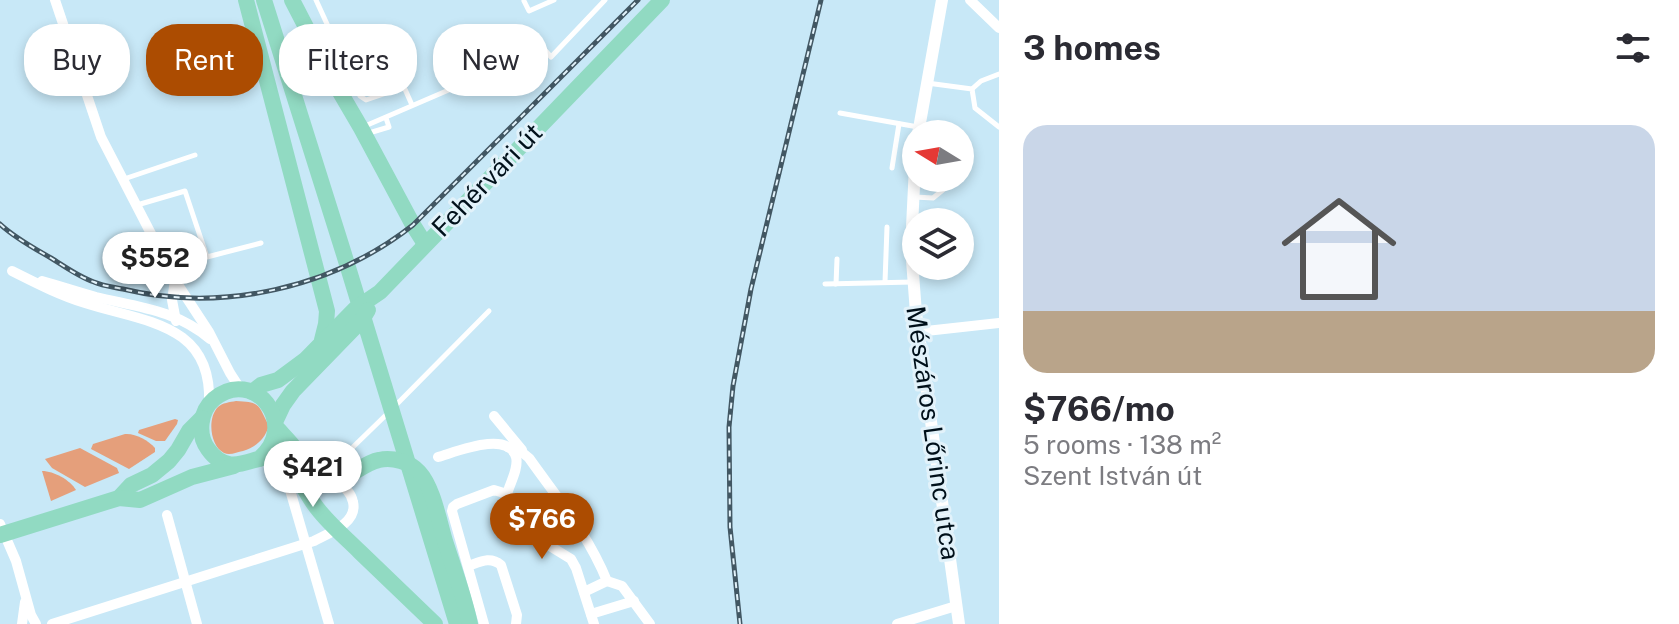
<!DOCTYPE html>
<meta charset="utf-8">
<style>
body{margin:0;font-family:"Public Sans",sans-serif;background:#f7f7f7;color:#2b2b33;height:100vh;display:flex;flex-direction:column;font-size:30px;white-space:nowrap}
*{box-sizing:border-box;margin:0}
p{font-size:26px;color:#7c7c81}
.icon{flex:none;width:44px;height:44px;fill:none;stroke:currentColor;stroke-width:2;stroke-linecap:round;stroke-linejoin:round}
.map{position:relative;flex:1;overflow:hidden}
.drawer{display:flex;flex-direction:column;background:#fff;width:680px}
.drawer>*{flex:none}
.guide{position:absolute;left:24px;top:24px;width:760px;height:72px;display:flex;gap:16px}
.needle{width:52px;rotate:281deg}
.fabs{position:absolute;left:902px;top:120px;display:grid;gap:16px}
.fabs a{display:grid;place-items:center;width:72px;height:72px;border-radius:50%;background:#fff;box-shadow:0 4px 12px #0003;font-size:40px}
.price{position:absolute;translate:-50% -68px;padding:0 18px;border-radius:28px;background:#fff;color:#222;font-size:26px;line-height:52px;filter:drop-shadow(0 2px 4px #0008)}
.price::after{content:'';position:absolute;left:50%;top:48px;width:24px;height:18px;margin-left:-12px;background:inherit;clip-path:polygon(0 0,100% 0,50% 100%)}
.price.selected{background:#ac4c01;color:#fff}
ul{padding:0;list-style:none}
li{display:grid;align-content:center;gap:16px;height:424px;padding:0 24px}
li span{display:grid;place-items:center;height:248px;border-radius:24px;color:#555}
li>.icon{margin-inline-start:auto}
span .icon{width:144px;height:144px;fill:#fffc;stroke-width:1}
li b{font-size:34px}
h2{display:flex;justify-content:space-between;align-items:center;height:96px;padding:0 24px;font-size:34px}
.tag{padding:0 28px;border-radius:32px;background:#fff;box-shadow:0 4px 12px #0003;font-size:28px;line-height:72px}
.tag.selected{background:#ac4c01;color:#fff}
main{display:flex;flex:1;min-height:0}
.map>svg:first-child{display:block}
.green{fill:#e59f7b}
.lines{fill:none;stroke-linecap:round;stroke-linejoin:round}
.service{stroke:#fff;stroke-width:5}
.minor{stroke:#fff;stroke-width:10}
.tertiary{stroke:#fff;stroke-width:12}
.primary{stroke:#91dac2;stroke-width:16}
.rail-casing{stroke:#425763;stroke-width:5}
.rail{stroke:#e2f2fa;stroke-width:2;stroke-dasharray:6;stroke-linecap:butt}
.labels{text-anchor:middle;stroke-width:6;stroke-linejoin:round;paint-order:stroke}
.street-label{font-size:26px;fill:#00101a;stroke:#e2f2fa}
</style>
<main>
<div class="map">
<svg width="999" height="624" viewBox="0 0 999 624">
<rect width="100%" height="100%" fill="#c8e8f7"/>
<g class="green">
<path d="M 236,401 C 261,402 258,405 269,426 C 264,440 257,446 243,451 C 237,452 230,456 224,453 C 210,446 207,418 218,407 C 222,403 230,402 236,401 Z"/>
<polygon points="175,419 178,420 177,424 165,441 156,441 138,433 139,430"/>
<path d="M 125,434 C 135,433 148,440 155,448 L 155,452 L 129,469 L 91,449 L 93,444 Z"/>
<polygon points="80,448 117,468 119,473 85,487 52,468 45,459"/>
<path d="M 42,471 C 54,471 70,480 76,490 L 51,501 Z"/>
</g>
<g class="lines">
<g class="service">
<polyline points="316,0 360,96 366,100 404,87 412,105"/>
<polyline points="524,1 529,11 554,0"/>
<polyline points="927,83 972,89 975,108 999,127"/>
<polyline points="972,89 981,81 999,74"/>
<polyline points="840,113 918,127"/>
<polyline points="365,126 544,49 551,57 605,0"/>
<polyline points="369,133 389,127 386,118"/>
<polyline points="892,168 899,124"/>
<polyline points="124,179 195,155"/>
<polyline points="915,197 933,198 949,185"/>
<polyline points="137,205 185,191 207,257 261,243"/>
<polyline points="885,282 887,227"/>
<polyline points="825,284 913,282"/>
<polyline points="836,284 837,259"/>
<polyline points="395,406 489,311"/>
<polyline points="351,472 350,454 352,448 388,413"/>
</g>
<g class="minor">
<polyline points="55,0 101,137 175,280 209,332 230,373 241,390"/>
<polyline points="970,0 999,28"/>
<path d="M 12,271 C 36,283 59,295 85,303 C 144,322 213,323 209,404"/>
<polyline points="175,280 172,300 176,321"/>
<path d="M 42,281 C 60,286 78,292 96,297 C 138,307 176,310 210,339"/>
<polyline points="917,332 999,323"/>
<polyline points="494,416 522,450"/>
<path d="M 508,447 L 518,449 L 529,458 C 558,499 588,534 607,581 L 622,586 L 650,624"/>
<path d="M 438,457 C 456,452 508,430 516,457 C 519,468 510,483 507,494"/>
<polyline points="288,483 329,624"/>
<polyline points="167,515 197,624"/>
<polyline points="0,524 16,561 31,615 36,624"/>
<path d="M 468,566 C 480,562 490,556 501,565 L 517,615 L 516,624"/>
<polyline points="584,592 607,581"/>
<polyline points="591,614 634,601"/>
<polyline points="22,624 25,602"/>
<path d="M 52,624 L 314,541 C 329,533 358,523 353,502 C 351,492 345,487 337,483"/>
<polyline points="484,624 452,511 453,507 457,504 494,490 507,494 519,524 527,532 571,559 576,568 594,624"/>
<polyline points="897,624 956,606"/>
</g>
<g class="tertiary">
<polyline points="918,134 942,0"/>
<polyline points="916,146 911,247 916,313 959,624"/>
</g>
<g class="primary">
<polyline points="246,0 327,311 326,324 322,340"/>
<polyline points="264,0 343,251 457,624"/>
<polyline points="292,0 337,87 361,128 413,225 425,244"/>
<polyline points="252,392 261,385 278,380 305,360 355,309 380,292 662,0"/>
<polyline points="275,422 283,405 293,391 362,320 368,310"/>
<path d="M 276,427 C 282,434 291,442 296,450 C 304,462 309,477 324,482 C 341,487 361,463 379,460 C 393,457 410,462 419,472 C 433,487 439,521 445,541 C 454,569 464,596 470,624"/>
<path d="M 259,459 C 301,424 253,366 214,399 C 200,411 197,434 208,449 C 233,484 259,447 280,460 C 298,471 305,493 317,508 C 329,524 346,538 360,552 C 385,576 410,600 435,624"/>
<polyline points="119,498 131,485 152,475 169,461 178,450 189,431 202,418"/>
<polyline points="0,535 119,498 140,500 192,477 234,466"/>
</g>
<g class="rail-casing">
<g id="rail">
<path d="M 0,224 C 15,238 34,248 51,258 C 64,266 79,277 94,282 C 103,286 114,287 123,289 C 222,313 333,288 413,225 L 638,0"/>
<polyline points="740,624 730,527 729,427 733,386 751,289 821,0"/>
</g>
</g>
<use href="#rail" class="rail"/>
</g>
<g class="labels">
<g class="street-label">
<text transform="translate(487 180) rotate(-46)" y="9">Fehérvári út</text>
<text transform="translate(933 433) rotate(82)" y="9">Mészáros Lőrinc utca</text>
</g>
</g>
</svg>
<div class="fabs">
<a><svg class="needle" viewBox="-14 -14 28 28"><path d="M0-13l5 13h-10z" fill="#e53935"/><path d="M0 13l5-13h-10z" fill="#7c7c81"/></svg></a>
<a><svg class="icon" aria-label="layers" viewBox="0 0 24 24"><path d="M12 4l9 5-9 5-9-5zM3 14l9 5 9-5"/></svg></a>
</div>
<b class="price" style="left:155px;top:300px">$552</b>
<b class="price" style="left:313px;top:509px">$421</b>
<b class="price selected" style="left:542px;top:561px">$766</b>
<div class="guide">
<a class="tag">Buy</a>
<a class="tag selected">Rent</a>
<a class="tag">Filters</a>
<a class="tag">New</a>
</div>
</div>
<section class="drawer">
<h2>3 homes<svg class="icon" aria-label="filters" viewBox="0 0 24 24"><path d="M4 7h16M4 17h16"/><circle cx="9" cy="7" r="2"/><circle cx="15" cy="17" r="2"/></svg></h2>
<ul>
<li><span style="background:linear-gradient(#c9d6e8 75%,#b9a48a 0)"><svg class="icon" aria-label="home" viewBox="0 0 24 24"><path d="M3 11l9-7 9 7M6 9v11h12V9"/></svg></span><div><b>$766/mo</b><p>5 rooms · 138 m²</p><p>Szent István út</p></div></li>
</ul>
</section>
</main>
